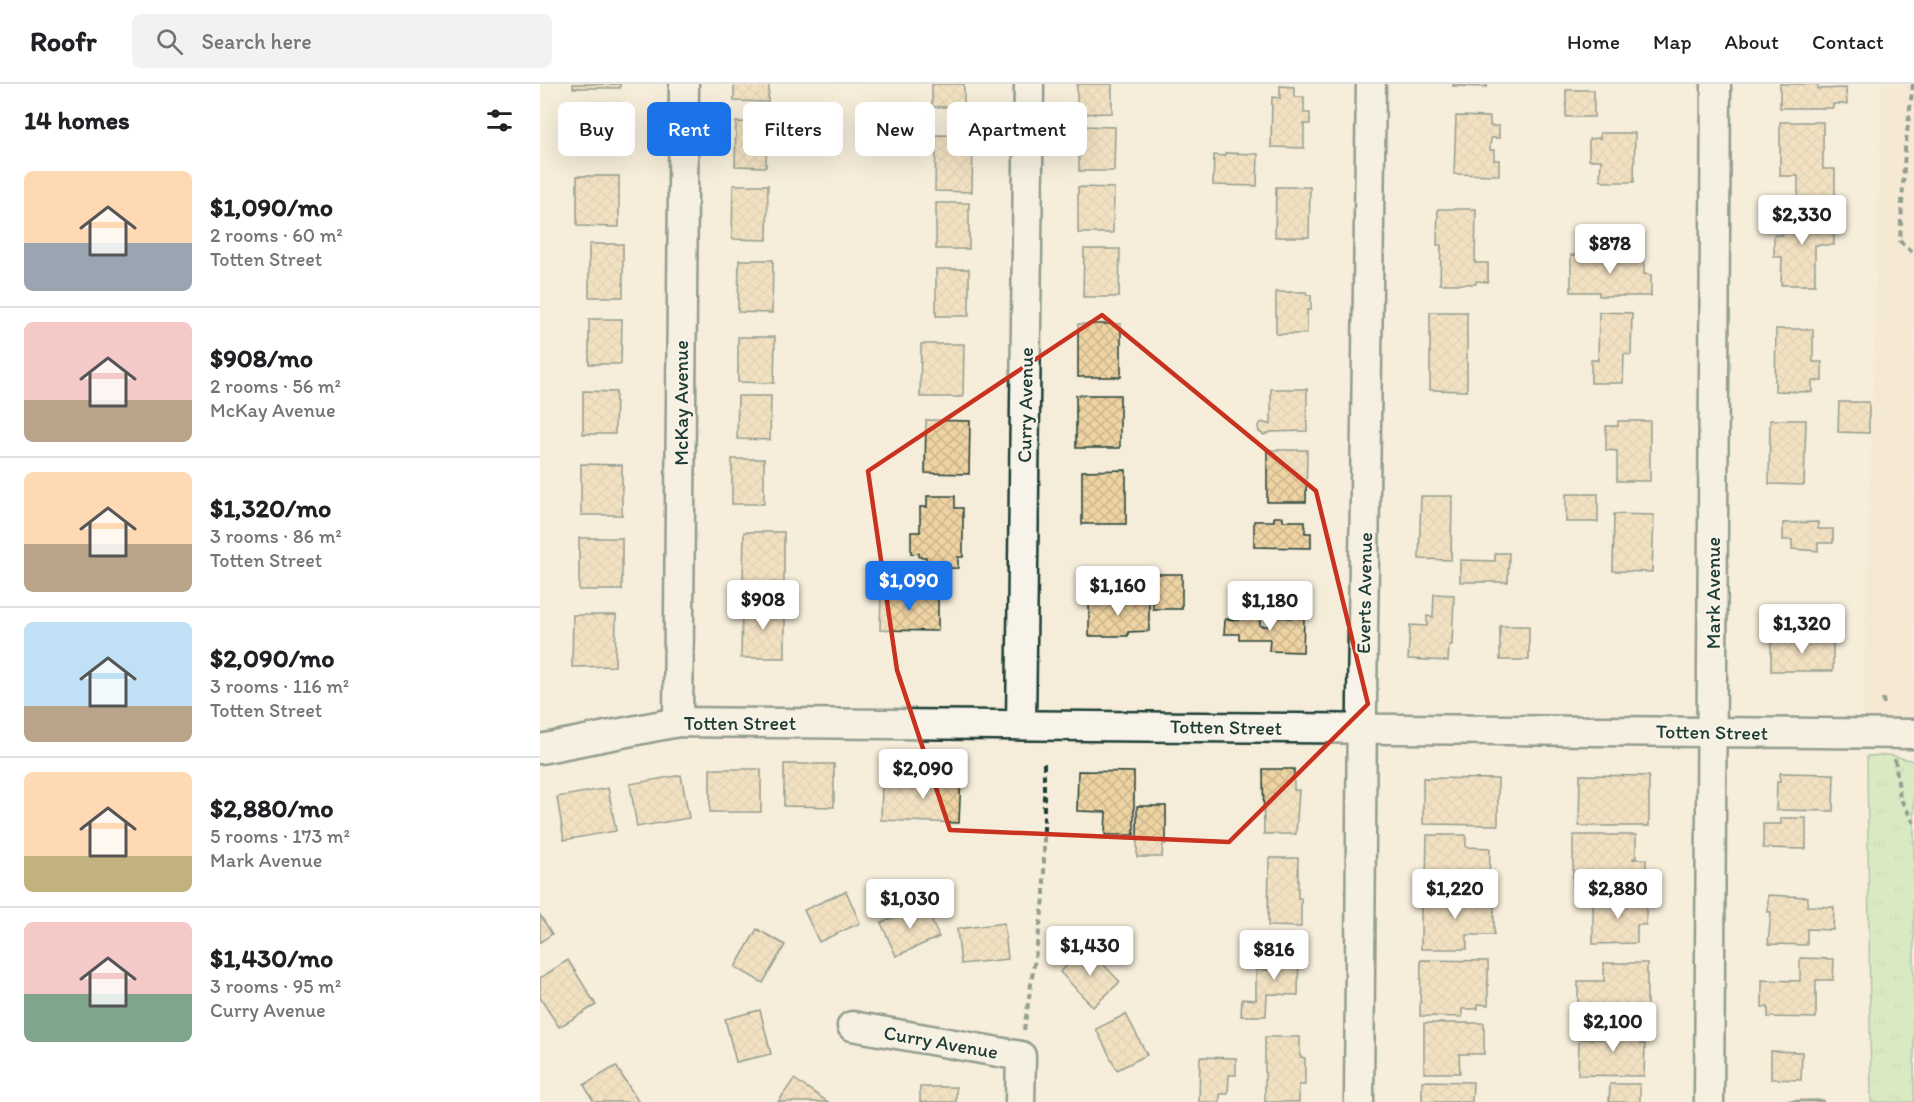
<!DOCTYPE html>
<meta charset="utf-8">
<style>
body{margin:0;font-family:Itim,sans-serif;background:#f2f2f2;color:#202124;height:100vh;display:flex;flex-direction:column;font-size:22px;white-space:nowrap}
*{box-sizing:border-box;margin:0}
p{font-size:20px;color:#757577}
.icon{flex:none;width:33px;height:33px;fill:none;stroke:currentColor;stroke-width:2;stroke-linecap:round;stroke-linejoin:round}
.map{position:relative;flex:1;overflow:hidden}
.drawer{display:flex;flex-direction:column;background:#fff;width:540px}
.drawer>*{flex:none}
.hud{position:absolute;left:18px;top:18px;width:570px;height:54px;display:flex;gap:12px}
.price{position:absolute;translate:-50% -51px;padding:0 14px;border-radius:6px;background:#fff;color:#222;font-size:20px;line-height:39px;filter:drop-shadow(0 2px 3px #0008)}
.price::after{content:'';position:absolute;left:50%;top:36px;width:18px;height:14px;margin-left:-9px;background:inherit;clip-path:polygon(0 0,100% 0,50% 100%)}
.price.on{background:#1a73e8;color:#fff}
ul{padding:0;list-style:none}
li{display:flex;align-items:center;gap:18px;height:150px;padding:0 24px}
li+li{border-top:2px solid #e0e0e0}
li span{display:grid;place-items:center;flex:none;width:168px;height:120px;border-radius:9px;color:#555}
li>.icon{margin-inline-start:auto}
span .icon{width:72px;height:72px;fill:#fffc;stroke-width:1}
li b{font-size:26px}
h2{display:flex;justify-content:space-between;align-items:center;height:72px;padding:0 24px;font-size:26px}
.tag{padding:0 21px;border-radius:9px;background:#fff;box-shadow:0 6px 24px #0002;font-size:21px;line-height:54px}
.tag.on{background:#1a73e8;color:#fff}
header{display:flex;align-items:center;gap:36px;box-sizing:border-box;height:84px;padding:0 30px;background:#fff;border-bottom:2px solid #e0e0e0}
header strong{font-size:28px}
nav{display:flex;gap:33px;margin-inline-start:auto;font-size:21px}
.search{width:420px;height:54px;background:#f2f2f2;display:flex;align-items:center;gap:15px;box-sizing:border-box;padding:0 21px;border-radius:9px;color:#757577;font-size:22px}
main{display:flex;flex:1;min-height:0}
.map>svg:first-child{display:block}
.built{fill:#f3e5ca}
.park{fill:url(#park-tufts);stroke:#6a926e;stroke-width:1.5}
.building{fill:url(#building-cross-hatch);stroke:#1f3d34;stroke-width:1.5}
.lines{fill:none;stroke-linecap:round;stroke-linejoin:round}
.minor-casing{stroke:#1f3d34;stroke-width:33}
.path{stroke:#1f3d34;stroke-width:4;stroke-dasharray:6 4.5;stroke-linecap:butt}
.minor{stroke:#f7f3e8;stroke-width:28}
.marked{fill:none;stroke:#c8321e;stroke-width:4.5;stroke-linejoin:round}
.labels{text-anchor:middle;stroke-width:4.5;stroke-linejoin:round;paint-order:stroke}
.street-label{font-size:20px;fill:#1f3d34;stroke:#f7f3e8}
</style>
<header>
<strong>Roofr</strong>
<div class="search"><svg class="icon" aria-label="search" viewBox="0 0 24 24"><circle cx="10" cy="10" r="6"/><path d="M15 15l6 6"/></svg>Search here</div>
<nav><a>Home</a><a>Map</a><a>About</a><a>Contact</a></nav>
</header>
<main>
<section class="drawer">
<h2>14 homes<svg class="icon" aria-label="filters" viewBox="0 0 24 24"><path d="M4 7h16M4 17h16"/><circle cx="9" cy="7" r="2"/><circle cx="15" cy="17" r="2"/></svg></h2>
<ul>
<li><span style="background:linear-gradient(#ffd9b3 60%,#9aa5b1 0)"><svg class="icon" aria-label="home" viewBox="0 0 24 24"><path d="M3 11l9-7 9 7M6 9v11h12V9"/></svg></span><div><b>$1,090/mo</b><p>2 rooms · 60 m²</p><p>Totten Street</p></div></li>
<li><span style="background:linear-gradient(#f6c9c9 65%,#b9a48a 0)"><svg class="icon" aria-label="home" viewBox="0 0 24 24"><path d="M3 11l9-7 9 7M6 9v11h12V9"/></svg></span><div><b>$908/mo</b><p>2 rooms · 56 m²</p><p>McKay Avenue</p></div></li>
<li><span style="background:linear-gradient(#ffd9b3 60%,#b9a48a 0)"><svg class="icon" aria-label="home" viewBox="0 0 24 24"><path d="M3 11l9-7 9 7M6 9v11h12V9"/></svg></span><div><b>$1,320/mo</b><p>3 rooms · 86 m²</p><p>Totten Street</p></div></li>
<li><span style="background:linear-gradient(#bfe0f5 70%,#b9a48a 0)"><svg class="icon" aria-label="home" viewBox="0 0 24 24"><path d="M3 11l9-7 9 7M6 9v11h12V9"/></svg></span><div><b>$2,090/mo</b><p>3 rooms · 116 m²</p><p>Totten Street</p></div></li>
<li><span style="background:linear-gradient(#ffd9b3 70%,#c2b280 0)"><svg class="icon" aria-label="home" viewBox="0 0 24 24"><path d="M3 11l9-7 9 7M6 9v11h12V9"/></svg></span><div><b>$2,880/mo</b><p>5 rooms · 173 m²</p><p>Mark Avenue</p></div></li>
<li><span style="background:linear-gradient(#f6c9c9 60%,#7fa58c 0)"><svg class="icon" aria-label="home" viewBox="0 0 24 24"><path d="M3 11l9-7 9 7M6 9v11h12V9"/></svg></span><div><b>$1,430/mo</b><p>3 rooms · 95 m²</p><p>Curry Avenue</p></div></li>
</ul>
</section>
<div class="map">
<svg width="1374" height="1018" viewBox="0 0 1374 1018">
<defs>
<pattern id="park-tufts" width="24" height="20" patternUnits="userSpaceOnUse" patternTransform="scale(1.5)"><rect width="24" height="20" fill="#b5e7a7"/><path d="M3 7l-1-3M5 7V3M7 7l1-3M15 17l-1-3M17 17v-4M19 17l1-3" fill="none" stroke="#9bc790"/></pattern>
<pattern id="building-cross-hatch" width="8" height="8" patternUnits="userSpaceOnUse" patternTransform="scale(1.5)"><rect width="8" height="8" fill="#eed3a3"/><path d="M0 0l8 8M0 8l8-8" fill="none" stroke="#ccb68d"/></pattern>
</defs>
<rect width="100%" height="100%" fill="#f5edda"/>
<filter id="ink" filterUnits="userSpaceOnUse"><feTurbulence type="fractalNoise" baseFrequency=".0167" numOctaves="2"/><feDisplacementMap in="SourceGraphic" scale="12" xChannelSelector="R" yChannelSelector="G"/><feConvolveMatrix kernelMatrix="1 2 1 2 8 2 1 2 1" color-interpolation-filters="sRGB"/></filter>
<g filter="url(#ink)">
<polygon class="built" points="1342,0 1374,0 1374,634 1323,634"/>
<polygon class="park" points="1349,671 1374,677 1374,1018 1331,1018 1327,672"/>
<g class="building">
<rect x="33" y="0" width="47" height="4"/>
<polygon points="194,0 229,0 228,18 194,17"/>
<rect x="392" y="0" width="32" height="23"/>
<polygon points="537,0 572,0 572,29 537,30"/>
<polygon points="913,0 947,0 947,3 913,2"/>
<polygon points="1240,0 1278,0 1278,5 1306,4 1307,20 1293,20 1293,24 1240,24"/>
<polygon points="740,2 754,3 754,13 764,13 764,29 770,29 770,40 764,40 764,64 731,63 732,13 740,14"/>
<rect x="1026" y="6" width="28" height="27"/>
<polygon points="39,18 80,19 79,69 39,69"/>
<polygon points="916,32 950,33 950,42 959,42 959,54 951,54 950,66 954,66 954,76 959,76 959,91 914,90"/>
<polygon points="196,38 227,39 226,83 195,82"/>
<polygon points="1240,38 1283,38 1283,85 1295,85 1295,117 1258,116 1258,92 1240,92"/>
<polygon points="539,42 575,43 574,87 539,87"/>
<polygon points="1060,49 1095,49 1094,98 1065,98 1060,96 1061,76 1049,76 1049,55 1060,54"/>
<polygon points="396,51 433,52 432,108 395,107"/>
<polygon points="685,69 718,70 717,102 673,101 674,71 685,72"/>
<polygon points="37,92 79,92 79,143 37,142"/>
<polygon points="193,101 228,101 227,156 192,155"/>
<polygon points="538,103 574,104 573,149 538,149"/>
<polygon points="736,103 770,103 769,153 735,153"/>
<rect x="396" y="119" width="33" height="46"/>
<polygon points="898,125 936,125 935,179 948,179 948,198 936,197 936,200 900,200 901,161 897,161"/>
<polygon points="1242,131 1294,131 1294,161 1275,161 1275,201 1241,201 1242,173 1234,173 1234,151 1242,151"/>
<rect x="49" y="160" width="34" height="53"/>
<polygon points="544,165 580,165 579,213 543,213"/>
<polygon points="1031,171 1104,171 1104,190 1111,191 1111,212 1059,212 1059,208 1031,208"/>
<polygon points="199,176 233,176 232,229 198,228"/>
<rect x="396" y="185" width="33" height="47"/>
<polygon points="736,208 766,208 767,211 771,211 771,226 767,226 767,250 736,250"/>
<polygon points="890,228 927,228 927,307 890,306"/>
<polygon points="1059,228 1092,229 1091,271 1084,270 1083,299 1051,299 1051,276 1058,276"/>
<polygon points="49,235 82,235 81,280 49,280"/>
<rect x="538" y="240" width="43" height="53"/>
<polygon points="1236,245 1273,245 1273,278 1282,278 1282,297 1272,297 1272,308 1235,307"/>
<polygon points="198,253 235,253 234,299 198,298"/>
<polygon points="381,260 424,260 423,313 380,313"/>
<polygon points="731,305 767,305 767,347 731,348 724,351 719,348 718,342 722,338 731,341"/>
<polygon points="43,307 76,308 75,350 43,350"/>
<rect x="536" y="311" width="44" height="53"/>
<polygon points="198,312 231,312 230,356 197,355"/>
<polygon points="1299,318 1329,318 1329,349 1298,348"/>
<polygon points="386,336 430,337 429,390 385,389"/>
<polygon points="1230,336 1266,336 1264,401 1229,400"/>
<polygon points="1078,337 1110,337 1110,397 1077,397 1077,367 1066,366 1066,342 1078,342"/>
<polygon points="727,366 767,366 766,418 727,418"/>
<rect x="192" y="375" width="32" height="45"/>
<polygon points="41,380 82,381 82,431 41,431"/>
<polygon points="586,386 586,440 542,440 542,387"/>
<rect x="1026" y="410" width="32" height="28"/>
<polygon points="387,412 415,412 415,424 423,424 423,473 418,473 418,484 386,485 386,473 379,473 379,469 371,470 371,448 380,448 380,423 387,423"/>
<polygon points="881,412 912,412 911,476 879,475"/>
<polygon points="1074,430 1114,431 1112,488 1073,487"/>
<polygon points="734,433 743,433 743,437 765,437 765,449 771,449 771,464 714,463 714,437 734,437"/>
<polygon points="1278,438 1278,445 1293,445 1293,459 1278,459 1278,467 1252,465 1252,456 1243,456 1243,439"/>
<polygon points="204,448 244,448 244,499 203,498"/>
<rect x="39" y="454" width="43" height="52"/>
<polygon points="955,469 969,469 968,498 920,498 920,476 955,477"/>
<rect x="613" y="490" width="29" height="35"/>
<polygon points="341,509 398,510 398,547 340,546"/>
<polygon points="894,510 914,511 912,561 909,561 908,577 868,575 870,541 887,542 887,532 893,533"/>
<polygon points="549,515 609,515 609,547 588,548 588,552 549,552"/>
<polygon points="202,520 245,520 245,574 201,574"/>
<polygon points="33,531 76,531 75,582 32,583"/>
<polygon points="699,531 720,532 720,542 729,542 729,533 764,534 763,568 729,567 730,555 699,555 699,550 684,550 685,535 699,536"/>
<rect x="960" y="542" width="29" height="34"/>
<rect x="1231" y="555" width="62" height="32"/>
<polygon points="244,680 294,680 294,723 244,722"/>
<rect x="170" y="685" width="51" height="43"/>
<polygon points="723,685 754,685 754,706 759,706 756,750 724,750"/>
<polygon points="538,687 594,688 594,751 565,751 566,728 537,727"/>
<polygon points="390,689 421,690 419,739 341,736 342,699 364,700 365,694 390,695"/>
<polygon points="1240,689 1294,690 1293,727 1236,726 1237,698 1240,698"/>
<polygon points="141,691 149,734 97,743 90,700"/>
<polygon points="1040,691 1109,692 1109,742 1039,742"/>
<polygon points="883,694 958,695 958,741 883,740"/>
<polygon points="68,704 76,747 24,756 17,713"/>
<polygon points="597,722 626,722 626,760 623,760 622,773 597,773"/>
<polygon points="1241,734 1266,734 1266,765 1223,764 1223,740 1241,740"/>
<polygon points="887,751 926,751 926,763 950,764 949,799 886,798"/>
<polygon points="1033,751 1096,751 1096,773 1092,775 1106,775 1106,806 1033,805"/>
<polygon points="729,774 758,774 758,814 761,814 761,843 728,842"/>
<polygon points="306,807 320,839 279,858 264,826"/>
<polygon points="1228,811 1268,813 1267,822 1294,823 1293,846 1267,845 1267,861 1228,860 1231,828 1228,828"/>
<polygon points="881,812 954,812 954,851 927,851 927,865 881,865"/>
<polygon points="1053,814 1106,814 1106,841 1097,841 1097,859 1053,860"/>
<polygon points="384,820 399,853 356,872 341,839"/>
<polygon points="0,831 12,850 0,858"/>
<polygon points="464,839 468,875 421,880 417,845"/>
<polygon points="217,845 245,861 223,899 195,883"/>
<polygon points="547,863 580,898 553,923 520,888"/>
<polygon points="728,866 759,866 758,911 727,910 726,932 701,932 702,915 716,916 716,886 728,886"/>
<polygon points="1260,874 1294,875 1293,896 1276,896 1276,934 1228,933 1228,923 1222,923 1222,896 1260,897"/>
<polygon points="28,876 56,921 19,943 0,914 0,894"/>
<polygon points="881,876 948,877 948,921 938,920 938,925 922,925 922,933 880,932"/>
<polygon points="1064,879 1107,879 1107,935 1038,934 1038,897 1064,897"/>
<polygon points="220,926 231,970 196,978 185,935"/>
<polygon points="586,930 607,971 577,986 556,945"/>
<polygon points="884,939 944,939 944,970 919,970 920,989 884,989"/>
<polygon points="1063,940 1100,941 1100,960 1105,960 1104,992 1038,991 1039,955 1063,955"/>
<polygon points="725,953 760,953 760,973 765,974 765,1001 759,1001 759,1018 725,1018"/>
<polygon points="1231,967 1262,968 1261,996 1231,995"/>
<polygon points="660,973 696,974 696,991 689,991 688,1010 680,1010 680,1018 659,1018"/>
<polygon points="76,982 98,1017 98,1018 54,1018 44,1001"/>
<polygon points="254,995 257,997 288,1018 238,1018"/>
<polygon points="882,997 933,998 932,1018 882,1018"/>
<polygon points="1070,1000 1100,1000 1100,1018 1069,1018"/>
<rect x="380" y="1003" width="36" height="15"/>
<polygon points="1283,1016 1283,1018 1231,1017"/>
</g>
<g class="lines">
<g class="minor-casing">
<g id="minor">
<polyline points="138,638 144,0"/>
<polyline points="481,641 489,0"/>
<polyline points="0,665 138,638 1374,650"/>
<polyline points="312,942 481,972 480,1018"/>
<polyline points="819,1018 822,614 831,0"/>
<polyline points="1169,1018 1176,0"/>
</g>
</g>
<g class="path">
<polyline points="1373,0 1365,65 1360,157 1374,170"/>
<polyline points="1343,614 1344,623"/>
<polyline points="1355,675 1360,714 1374,739"/>
<polyline points="484,946 504,815 504,675"/>
</g>
<use href="#minor" class="minor"/>
</g>
</g>
<path d="M0 0H1374V1018H0ZM 562,231 L 776,407 L 828,620 L 689,758 L 410,746 L 357,586 L 328,387 Z" fill="#f5edda" fill-opacity=".55" fill-rule="evenodd"/>
<path class="marked" d="M 562,231 L 776,407 L 828,620 L 689,758 L 410,746 L 357,586 L 328,387 Z"/>
<g class="labels">
<g class="street-label">
<text transform="translate(141 319) rotate(-90)" y="7">McKay Avenue</text>
<text transform="translate(485 321) rotate(-89)" y="7">Curry Avenue</text>
<text transform="translate(824 509) rotate(-89)" y="7">Everts Avenue</text>
<text transform="translate(1173 509) rotate(-90)" y="7">Mark Avenue</text>
<text x="200" y="646">Totten Street</text>
<text transform="translate(686 643) rotate(1)" y="7">Totten Street</text>
<text transform="translate(1172 648) rotate(1)" y="7">Totten Street</text>
<text transform="translate(401 958) rotate(10)" y="7">Curry Avenue</text>
</g>
</g>
</svg>
<b class="price" style="left:1262px;top:162px">$2,330</b>
<b class="price" style="left:1070px;top:191px">$878</b>
<b class="price on" style="left:369px;top:528px">$1,090</b>
<b class="price" style="left:578px;top:533px">$1,160</b>
<b class="price" style="left:223px;top:547px">$908</b>
<b class="price" style="left:730px;top:548px">$1,180</b>
<b class="price" style="left:1262px;top:571px">$1,320</b>
<b class="price" style="left:383px;top:716px">$2,090</b>
<b class="price" style="left:915px;top:836px">$1,220</b>
<b class="price" style="left:1078px;top:836px">$2,880</b>
<b class="price" style="left:370px;top:846px">$1,030</b>
<b class="price" style="left:550px;top:893px">$1,430</b>
<b class="price" style="left:734px;top:897px">$816</b>
<b class="price" style="left:1073px;top:969px">$2,100</b>
<div class="hud">
<a class="tag">Buy</a>
<a class="tag on">Rent</a>
<a class="tag">Filters</a>
<a class="tag">New</a>
<a class="tag">Apartment</a>
</div>
</div>
</main>
